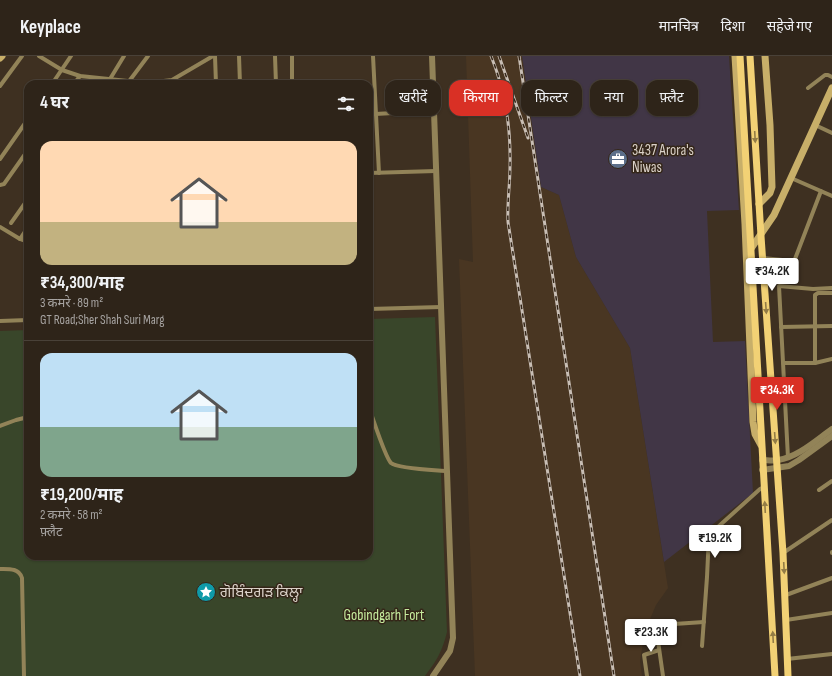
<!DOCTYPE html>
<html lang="hi">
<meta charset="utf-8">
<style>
body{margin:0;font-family:"Sofia Sans Condensed","Noto Sans Devanagari","Noto Sans Gurmukhi",sans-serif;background:#362c22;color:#f1f3f6;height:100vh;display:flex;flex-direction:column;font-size:15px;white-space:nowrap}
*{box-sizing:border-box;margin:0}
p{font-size:13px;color:#a7a4a2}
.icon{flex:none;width:22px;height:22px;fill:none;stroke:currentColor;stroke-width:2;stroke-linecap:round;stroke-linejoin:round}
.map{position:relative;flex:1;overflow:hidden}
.side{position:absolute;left:24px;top:24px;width:349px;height:480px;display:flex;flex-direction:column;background:#2e2419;border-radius:12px;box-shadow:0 1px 3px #0004,0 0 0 1px #494138}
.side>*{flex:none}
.banner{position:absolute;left:385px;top:24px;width:380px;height:36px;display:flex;gap:8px}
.price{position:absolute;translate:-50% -34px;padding:0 9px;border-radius:4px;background:#fff;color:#222;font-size:13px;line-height:26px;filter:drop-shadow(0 1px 2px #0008)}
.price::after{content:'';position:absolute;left:50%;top:24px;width:12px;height:9px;margin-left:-6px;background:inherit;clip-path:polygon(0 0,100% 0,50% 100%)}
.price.current{background:#d93025;color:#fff}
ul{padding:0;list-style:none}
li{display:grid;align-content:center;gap:8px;height:212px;padding:0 16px}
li+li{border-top:1px solid #494138}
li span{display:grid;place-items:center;height:124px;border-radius:12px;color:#555}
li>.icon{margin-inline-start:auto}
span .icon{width:72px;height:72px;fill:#fffc;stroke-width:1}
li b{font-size:17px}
h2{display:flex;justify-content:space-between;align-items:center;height:48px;padding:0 16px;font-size:17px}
.chip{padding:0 14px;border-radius:12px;background:#2e2419;box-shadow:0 1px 3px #0004,0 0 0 1px #494138;font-size:14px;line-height:36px}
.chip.current{background:#d93025;color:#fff}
header{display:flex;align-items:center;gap:24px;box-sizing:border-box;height:56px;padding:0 20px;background:#2e2419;border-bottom:1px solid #494138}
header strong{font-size:19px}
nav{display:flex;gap:22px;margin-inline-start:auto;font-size:14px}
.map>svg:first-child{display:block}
.built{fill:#493622}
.industrial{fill:#413646}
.green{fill:#39462a}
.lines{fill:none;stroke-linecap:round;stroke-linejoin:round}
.minor{stroke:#928358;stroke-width:4}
.tertiary{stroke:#928358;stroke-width:6}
.secondary{stroke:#c8af69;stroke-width:7}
.primary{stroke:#f2d175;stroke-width:7}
.rail-casing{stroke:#c8beb5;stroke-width:3}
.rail{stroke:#342618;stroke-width:1.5;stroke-dasharray:4.5;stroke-linecap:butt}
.oneway{fill:#937c46}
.labels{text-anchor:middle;stroke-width:3;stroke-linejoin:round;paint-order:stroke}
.poi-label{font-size:15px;fill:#dad1c8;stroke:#342618;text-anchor:start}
.park-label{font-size:15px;fill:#c6ec9e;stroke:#342618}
</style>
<header>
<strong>Keyplace</strong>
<nav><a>मानचित्र</a><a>दिशा</a><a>सहेजे गए</a></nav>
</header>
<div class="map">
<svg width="832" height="620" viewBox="0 0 832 620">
<rect width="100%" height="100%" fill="#3e3021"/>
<polygon class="built" points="466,0 522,0 541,131 559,139 576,201 630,292 668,532 656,549 645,575 640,605 642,620 475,620 459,203 473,206"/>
<polygon class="industrial" points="522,0 729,0 739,154 707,155 713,286 745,285 753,437 664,506 630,292 576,201 559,139 541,131"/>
<path class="green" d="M 435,261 L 447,576 C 442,596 437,604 425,620 L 0,620 L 0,275 L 28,274 L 28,500 L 369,500 L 369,263 Z"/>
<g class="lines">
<g class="minor">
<polyline points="39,0 62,14 80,20 147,27 172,24 213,0"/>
<polyline points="215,0 216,28"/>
<polyline points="239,0 240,28"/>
<polyline points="275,0 276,28"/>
<polyline points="292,0 292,28"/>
<polyline points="373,0 379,117"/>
<polyline points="52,28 71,0"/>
<polyline points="74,28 80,20"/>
<polyline points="107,28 124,0"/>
<polyline points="127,28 148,0"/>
<polyline points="0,30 22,0"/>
<polyline points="808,32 825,19 828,19 832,21"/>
<polyline points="375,58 412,56 433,56"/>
<polyline points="815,69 832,77"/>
<polyline points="0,103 28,63"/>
<polyline points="369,117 436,115"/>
<polyline points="791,122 832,140"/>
<polyline points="0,129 4,128 28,94"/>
<polyline points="11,167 28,143"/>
<polyline points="0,171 20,183 28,186"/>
<polyline points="20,183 28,171"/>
<polyline points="763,202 792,205 795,203 821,135"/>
<polyline points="369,253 441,251"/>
<polyline points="0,265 28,264"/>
<polyline points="781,271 832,270"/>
<polyline points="783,307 815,307 815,239 818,237 832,237"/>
<polyline points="815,307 832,303"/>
<path d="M 369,352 C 373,362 385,401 391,407 C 398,413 436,414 447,415"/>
<polyline points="0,370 16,364 28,361"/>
<polyline points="788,402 779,230 813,233 832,232"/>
<polyline points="819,434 832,425"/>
<polyline points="783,497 832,464"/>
<polyline points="832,497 832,496"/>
<path d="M 0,513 C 9,513 19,512 22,522 L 24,620"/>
<polyline points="786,539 832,522"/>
<polyline points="786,564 832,557"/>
<polyline points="656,571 663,620"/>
<polyline points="648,572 674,568 704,566"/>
<polyline points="702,590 707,521 709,479 760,433 764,431"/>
<polyline points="787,603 832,598"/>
<polyline points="647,620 644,599 659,594"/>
</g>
<g class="tertiary">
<polyline points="432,0 453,582 450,595 433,620"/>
<path d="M 762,404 C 767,404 773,405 778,404 C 798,401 815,385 832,373"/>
<polyline points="762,414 789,410 799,404 832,380"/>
</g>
<g class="secondary">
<polyline points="735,0 745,168 753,366 755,378 761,389"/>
<polyline points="0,2 2,0"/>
<polyline points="759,148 770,137 772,131 770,69 765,0"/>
<polyline points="750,194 774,159 832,32"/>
</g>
<g class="primary">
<polyline points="740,0 775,620"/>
<polyline points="750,0 761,180 783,497 788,620"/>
</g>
<g class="rail-casing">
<g id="rail">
<path d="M 491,0 C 505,34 511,74 510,111 C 510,129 507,147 508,166 L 580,620"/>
<polyline points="499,0 528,82"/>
<polyline points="519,0 614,620"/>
</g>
</g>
<use href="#rail" class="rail"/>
</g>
<defs><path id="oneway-solid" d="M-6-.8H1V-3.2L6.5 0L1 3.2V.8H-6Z"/></defs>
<g class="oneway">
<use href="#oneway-solid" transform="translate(755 81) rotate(87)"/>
<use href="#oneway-solid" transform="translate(766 252) rotate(86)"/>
<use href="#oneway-solid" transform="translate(775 382) rotate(86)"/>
<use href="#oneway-solid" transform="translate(765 451) rotate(-93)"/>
<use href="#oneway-solid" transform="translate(784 512) rotate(87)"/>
<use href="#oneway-solid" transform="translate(773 581) rotate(-93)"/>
</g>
<defs>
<g id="office-disc" transform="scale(1)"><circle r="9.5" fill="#5c6f8a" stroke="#342618"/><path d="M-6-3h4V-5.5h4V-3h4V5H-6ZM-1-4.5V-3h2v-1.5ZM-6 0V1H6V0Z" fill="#fff"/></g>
<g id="sight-disc" transform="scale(1)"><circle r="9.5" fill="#0f9aa8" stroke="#342618"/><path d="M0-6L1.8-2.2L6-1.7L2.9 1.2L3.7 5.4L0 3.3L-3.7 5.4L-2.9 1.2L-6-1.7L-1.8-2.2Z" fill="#fff"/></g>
</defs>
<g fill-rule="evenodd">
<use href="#office-disc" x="618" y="103"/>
<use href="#sight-disc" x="206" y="536"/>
</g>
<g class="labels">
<g class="poi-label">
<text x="632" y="99">3437 Arora's<tspan x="632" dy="17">Niwas</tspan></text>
<text x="220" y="541">ਗੋਬਿੰਦਗੜ ਕਿਲ੍ਹਾ</text>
</g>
<g class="park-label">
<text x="384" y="564">Gobindgarh Fort</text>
</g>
</g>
</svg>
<b class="price" style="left:772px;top:236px">₹34.2K</b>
<b class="price current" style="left:777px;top:355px">₹34.3K</b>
<b class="price" style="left:715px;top:503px">₹19.2K</b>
<b class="price" style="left:651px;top:597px">₹23.3K</b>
<div class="banner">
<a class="chip">खरीदें</a>
<a class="chip current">किराया</a>
<a class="chip">फ़िल्टर</a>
<a class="chip">नया</a>
<a class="chip">फ़्लैट</a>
</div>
<section class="side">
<h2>4 घर<svg class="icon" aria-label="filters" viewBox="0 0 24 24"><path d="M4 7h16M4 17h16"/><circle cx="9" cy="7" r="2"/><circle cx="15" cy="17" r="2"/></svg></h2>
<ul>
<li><span style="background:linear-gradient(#ffd9b3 65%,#c2b280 0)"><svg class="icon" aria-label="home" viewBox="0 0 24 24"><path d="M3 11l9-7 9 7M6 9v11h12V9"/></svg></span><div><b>₹34,300/माह</b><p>3 कमरे · 89 m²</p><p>GT Road;Sher Shah Suri Marg</p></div></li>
<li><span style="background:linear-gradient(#bfe0f5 60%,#7fa58c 0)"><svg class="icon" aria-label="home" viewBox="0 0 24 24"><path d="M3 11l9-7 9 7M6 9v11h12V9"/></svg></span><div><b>₹19,200/माह</b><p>2 कमरे · 58 m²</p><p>फ़्लैट</p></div></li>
</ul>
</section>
</div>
